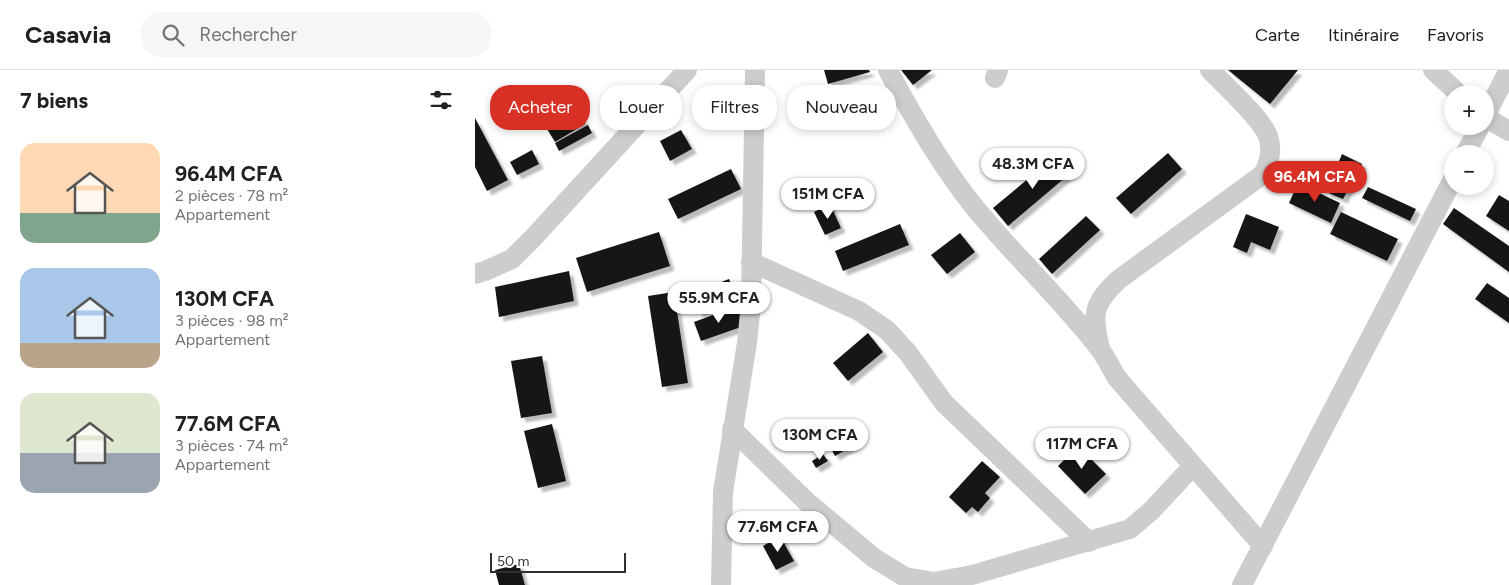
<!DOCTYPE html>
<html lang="fr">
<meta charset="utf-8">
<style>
body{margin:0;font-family:Figtree,sans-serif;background:#f6f6f6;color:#202124;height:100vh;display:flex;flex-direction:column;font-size:19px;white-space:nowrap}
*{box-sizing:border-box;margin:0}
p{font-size:16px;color:#757577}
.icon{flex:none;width:28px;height:28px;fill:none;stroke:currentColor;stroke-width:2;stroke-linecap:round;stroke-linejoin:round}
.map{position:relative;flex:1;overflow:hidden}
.drawer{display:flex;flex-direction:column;background:#fff;width:475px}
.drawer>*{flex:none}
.hud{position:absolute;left:15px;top:15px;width:475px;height:45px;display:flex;gap:10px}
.buttons{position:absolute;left:969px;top:15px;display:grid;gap:10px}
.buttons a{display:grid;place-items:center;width:50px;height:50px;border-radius:50%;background:#fff;box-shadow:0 2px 8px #0003;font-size:25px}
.scale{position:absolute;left:15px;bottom:12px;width:136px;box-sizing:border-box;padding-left:5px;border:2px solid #303030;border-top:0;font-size:14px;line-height:18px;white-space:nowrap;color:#303030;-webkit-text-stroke:4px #fff;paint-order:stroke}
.price{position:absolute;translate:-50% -42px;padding:0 11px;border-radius:18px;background:#fff;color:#222;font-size:16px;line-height:32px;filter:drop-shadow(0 1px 2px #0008)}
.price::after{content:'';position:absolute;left:50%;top:30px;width:15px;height:11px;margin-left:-8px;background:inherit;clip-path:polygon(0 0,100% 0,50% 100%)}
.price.active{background:#d93025;color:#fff}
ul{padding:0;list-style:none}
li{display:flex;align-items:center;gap:15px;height:125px;padding:0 20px}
li span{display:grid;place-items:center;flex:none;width:140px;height:100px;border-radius:15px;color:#555}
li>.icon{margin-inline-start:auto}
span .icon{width:60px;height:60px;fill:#fffc;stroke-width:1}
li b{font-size:21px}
h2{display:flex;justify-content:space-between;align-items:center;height:60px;padding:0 20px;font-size:21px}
.chip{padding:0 18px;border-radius:20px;background:#fff;box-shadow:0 2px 8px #0003;font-size:18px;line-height:45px}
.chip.active{background:#d93025;color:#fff}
header{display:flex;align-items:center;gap:30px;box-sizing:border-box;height:70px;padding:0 25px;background:#fff;border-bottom:1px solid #e0e0e0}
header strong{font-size:24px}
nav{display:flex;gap:28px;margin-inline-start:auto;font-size:18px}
.search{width:350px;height:45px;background:#f6f6f6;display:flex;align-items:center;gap:12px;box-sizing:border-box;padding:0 18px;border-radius:20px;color:#757577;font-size:19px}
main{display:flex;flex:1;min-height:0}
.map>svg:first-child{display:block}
.building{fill:#171717;filter:url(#shadow)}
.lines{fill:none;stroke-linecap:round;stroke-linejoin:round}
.minor{stroke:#cdcdcd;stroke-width:20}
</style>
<header>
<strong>Casavia</strong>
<div class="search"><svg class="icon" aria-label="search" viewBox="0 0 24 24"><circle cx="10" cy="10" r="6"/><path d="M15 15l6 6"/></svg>Rechercher</div>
<nav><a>Carte</a><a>Itinéraire</a><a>Favoris</a></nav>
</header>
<main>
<section class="drawer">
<h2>7 biens<svg class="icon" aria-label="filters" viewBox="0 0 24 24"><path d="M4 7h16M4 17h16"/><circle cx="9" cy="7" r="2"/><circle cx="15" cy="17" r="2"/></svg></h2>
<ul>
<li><span style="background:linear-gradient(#ffd9b3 70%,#7fa58c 0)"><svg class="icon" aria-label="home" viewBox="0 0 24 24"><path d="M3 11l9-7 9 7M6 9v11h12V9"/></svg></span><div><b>96.4M CFA</b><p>2 pièces · 78 m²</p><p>Appartement</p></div></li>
<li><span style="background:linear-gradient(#a9c7e8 75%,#b9a48a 0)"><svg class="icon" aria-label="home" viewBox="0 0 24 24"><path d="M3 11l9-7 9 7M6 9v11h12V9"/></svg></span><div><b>130M CFA</b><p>3 pièces · 98 m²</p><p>Appartement</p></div></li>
<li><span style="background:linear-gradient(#dfe7d0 60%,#9aa5b1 0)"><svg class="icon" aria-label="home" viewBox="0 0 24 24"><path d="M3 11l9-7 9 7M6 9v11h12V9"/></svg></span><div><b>77.6M CFA</b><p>3 pièces · 74 m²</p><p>Appartement</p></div></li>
</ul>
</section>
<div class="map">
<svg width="1034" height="515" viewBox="0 0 1034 515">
<defs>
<filter id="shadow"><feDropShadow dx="4.5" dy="4.5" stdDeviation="1" flood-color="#0004"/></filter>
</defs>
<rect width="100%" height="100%" fill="#fff"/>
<g class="building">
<polygon points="349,0 394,0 395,2 353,14"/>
<polygon points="426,0 457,0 438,15"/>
<polygon points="753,0 823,0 795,34"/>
<polygon points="100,36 110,54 80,72 69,54"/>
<polygon points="0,48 33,110 12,121 0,97"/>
<polygon points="113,55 117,63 84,81 80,73"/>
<polygon points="206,60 217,79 195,91 185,71"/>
<polygon points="57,80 64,94 42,105 35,92"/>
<polygon points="693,83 707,99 656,144 641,128"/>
<polygon points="583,84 598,101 533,156 518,138"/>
<polygon points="867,84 887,94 868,129 851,122"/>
<polygon points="256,99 266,119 203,149 193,129"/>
<polygon points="823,113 865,133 856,153 814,133"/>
<polygon points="893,117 941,139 935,151 887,128"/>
<polygon points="1024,125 1034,131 1034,161 1011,146"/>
<polygon points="355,134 366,158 350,165 339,142"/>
<polygon points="979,138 1034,176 1034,202 968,154"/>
<polygon points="866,142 923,169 912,191 855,164"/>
<polygon points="771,144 804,157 795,180 776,172 772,183 758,177"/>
<polygon points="611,146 625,160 577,204 564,189"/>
<polygon points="425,154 434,175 368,201 360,181"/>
<polygon points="184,162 195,196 112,222 101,188"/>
<polygon points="485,163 500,182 472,204 456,185"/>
<polygon points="94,201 99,231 24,247 20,217"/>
<polygon points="254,209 262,228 224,243 216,224"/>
<polygon points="1012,213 1034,228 1034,253 1000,229"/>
<polygon points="199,222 213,313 187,317 173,226"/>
<polygon points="262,236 269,256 226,271 219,252"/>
<polygon points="393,263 408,282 373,311 358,293"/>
<polygon points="67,286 77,343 46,348 36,291"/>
<polygon points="77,354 91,411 63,418 49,361"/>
<polygon points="374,361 381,374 360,386 353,373"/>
<polygon points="603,376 631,404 610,424 583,396"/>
<polygon points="348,384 353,391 341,398 337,391"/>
<polygon points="507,391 525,407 510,423 515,428 503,442 497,437 491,443 474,427"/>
<polygon points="305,466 319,491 301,500 288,476"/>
<polygon points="44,494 50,515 24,515 20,500"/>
</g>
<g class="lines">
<g class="minor">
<path d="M 413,0 C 440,51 474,110 513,153 C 549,195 590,234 624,278 C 631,287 636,298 642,308 L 788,476"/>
<polyline points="958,0 984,24"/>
<polyline points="520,8 523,0"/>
<polyline points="1010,46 1034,0"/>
<polyline points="1010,47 1034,61"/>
<polyline points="990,84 1005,56"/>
<polyline points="276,192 384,241 412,260 433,283 469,333 614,472"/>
<polyline points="0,204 10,201 37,189 58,168 212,0"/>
<path d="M 625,279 C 617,245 617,235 643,210 L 787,105 C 795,94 798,77 792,64 C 784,46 750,16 735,0"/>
<polyline points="257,359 332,432 399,488 430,507 459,512 497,505 655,459 676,441 718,396"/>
<polyline points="246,515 248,422 272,273 276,233 280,0"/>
<polyline points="767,515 978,109"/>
</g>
</g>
</svg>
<div class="buttons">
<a>+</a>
<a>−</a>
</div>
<div class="scale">50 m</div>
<b class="price" style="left:558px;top:120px">48.3M CFA</b>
<b class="price active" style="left:840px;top:133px">96.4M CFA</b>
<b class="price" style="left:353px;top:150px">151M CFA</b>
<b class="price" style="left:244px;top:254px">55.9M CFA</b>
<b class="price" style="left:345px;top:391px">130M CFA</b>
<b class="price" style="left:607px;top:400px">117M CFA</b>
<b class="price" style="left:303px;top:483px">77.6M CFA</b>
<div class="hud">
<a class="chip active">Acheter</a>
<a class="chip">Louer</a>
<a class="chip">Filtres</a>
<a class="chip">Nouveau</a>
</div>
</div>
</main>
